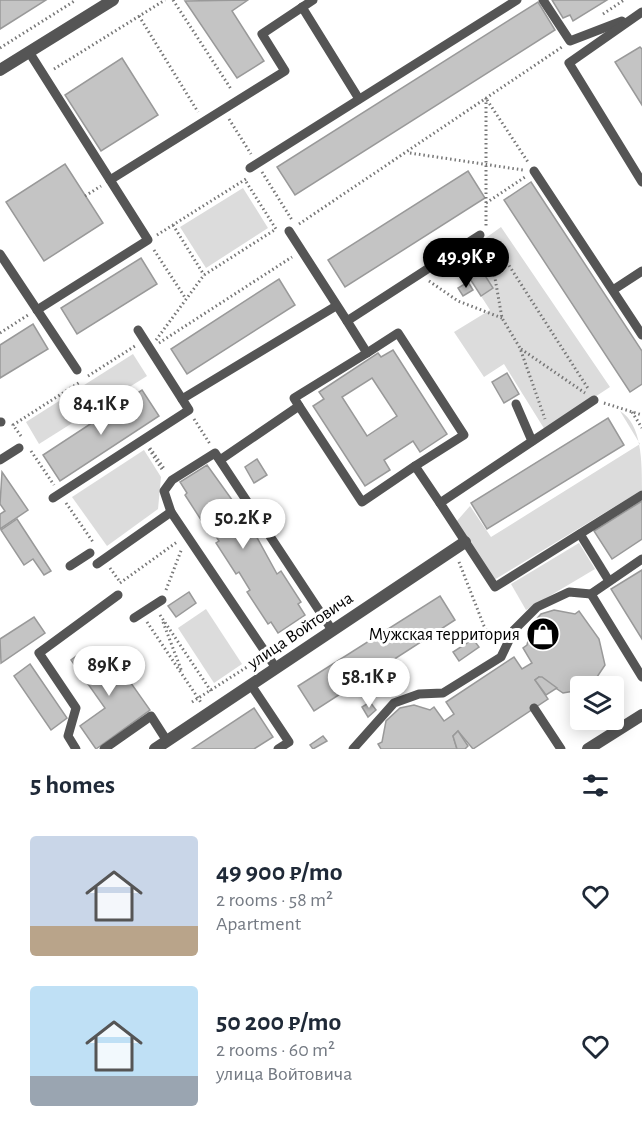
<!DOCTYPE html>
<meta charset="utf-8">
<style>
body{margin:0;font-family:"Alegreya Sans",sans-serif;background:#f2f2f3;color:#1f2937;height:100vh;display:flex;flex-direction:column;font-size:22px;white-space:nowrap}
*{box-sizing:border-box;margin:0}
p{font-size:20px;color:#747a83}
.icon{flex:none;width:33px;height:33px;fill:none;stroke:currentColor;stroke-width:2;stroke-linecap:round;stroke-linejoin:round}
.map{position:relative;height:749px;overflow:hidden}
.details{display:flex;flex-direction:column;background:#fff;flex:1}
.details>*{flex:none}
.fabs{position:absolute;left:570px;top:676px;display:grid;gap:12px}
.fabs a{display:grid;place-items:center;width:54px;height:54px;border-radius:6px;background:#fff;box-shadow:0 3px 15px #0003;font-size:30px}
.price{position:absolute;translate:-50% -51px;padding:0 14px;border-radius:21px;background:#fff;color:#222;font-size:20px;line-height:39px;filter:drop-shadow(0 2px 3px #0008)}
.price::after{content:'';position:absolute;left:50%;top:36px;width:18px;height:14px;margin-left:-9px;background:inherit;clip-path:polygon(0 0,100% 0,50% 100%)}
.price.selected{background:#000;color:#fff}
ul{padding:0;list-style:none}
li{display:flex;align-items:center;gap:18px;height:150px;padding:0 30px}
li span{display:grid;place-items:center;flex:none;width:168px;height:120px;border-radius:6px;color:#555}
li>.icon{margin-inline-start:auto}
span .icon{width:72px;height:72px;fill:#fffc;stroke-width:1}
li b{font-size:26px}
h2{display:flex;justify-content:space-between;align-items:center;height:72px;padding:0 30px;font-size:26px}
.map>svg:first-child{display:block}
.green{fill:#dcdcdc}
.building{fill:#c4c4c4;stroke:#999;stroke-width:1.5;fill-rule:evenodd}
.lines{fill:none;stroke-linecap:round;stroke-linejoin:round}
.path{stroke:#777;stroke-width:3;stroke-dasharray:1.5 3;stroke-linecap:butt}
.service{stroke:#555;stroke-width:9}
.minor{stroke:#555;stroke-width:12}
.tertiary{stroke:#555;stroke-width:12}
.labels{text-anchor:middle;stroke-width:6;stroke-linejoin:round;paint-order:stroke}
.street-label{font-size:18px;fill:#000;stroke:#fff}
.poi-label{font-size:18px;fill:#000;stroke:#fff;text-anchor:end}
</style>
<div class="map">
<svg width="642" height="749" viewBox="0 0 642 749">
<rect width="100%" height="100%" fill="#fff"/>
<g class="green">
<polygon points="243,188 268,228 206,268 180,227"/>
<polygon points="501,227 610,387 545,430 504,364 484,377 454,332 490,310 481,296 493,288 469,250"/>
<polygon points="133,354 147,376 39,444 26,422"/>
<path d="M 620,411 C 642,424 642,462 642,490 L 494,580 L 456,522 L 470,506 L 491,537 L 640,444 Z"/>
<polygon points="144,450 161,477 158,509 107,546 72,497"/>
<polygon points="579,543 595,569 526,610 511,584"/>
<polygon points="206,609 242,664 214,683 178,628"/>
</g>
<g class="building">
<polygon points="0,0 46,0 0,29"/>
<polygon points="248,0 232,11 264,61 237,78 185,1"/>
<polygon points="552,0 607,0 573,21 570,15 563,18"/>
<polygon points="538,2 555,30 295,195 277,167"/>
<polygon points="640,47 642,49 642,105 615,62"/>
<polygon points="122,58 158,115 101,151 65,95"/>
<polygon points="65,164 103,223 44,261 6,202"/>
<polygon points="468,171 485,198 345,287 328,260"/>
<polygon points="531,182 642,351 642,384 630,392 504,200"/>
<polygon points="141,258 157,284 77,334 61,308"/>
<polygon points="477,263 493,288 481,296 465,271"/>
<polygon points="279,279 295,305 187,374 171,349"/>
<polygon points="468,282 473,290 463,296 458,288"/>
<polygon points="33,324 48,349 0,378 0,345"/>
<path d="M 393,350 L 447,434 L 420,452 L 413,441 L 384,460 L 390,470 L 365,486 L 313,406 L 324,399 L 319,392 L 378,353 L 381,357 ZM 372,378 L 397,416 L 367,436 L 342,397 Z"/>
<polygon points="507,373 519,394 504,403 492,382"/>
<polygon points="142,390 159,416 60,481 43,455"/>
<polygon points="608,418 624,445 487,529 471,503"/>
<polygon points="257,459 267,475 254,483 245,467"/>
<polygon points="207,465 235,504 233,505 246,525 249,523 277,574 281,571 301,602 298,604 305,615 278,633 271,622 268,624 247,592 250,590 239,572 236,574 216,543 219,541 208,524 205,526 185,495 187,493 180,482"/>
<polygon points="2,472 28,510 0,529 0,514 5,511 0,504"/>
<polygon points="642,501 642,539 612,559 594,531"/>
<polygon points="17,519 51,571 44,575 33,559 24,565 1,530"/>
<polygon points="642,570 642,639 611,589"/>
<polygon points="189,592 196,603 176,617 168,606"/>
<polygon points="440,596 455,620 314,711 298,686"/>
<polygon points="554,610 575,614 579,611 599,639 605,665 593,683 588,687 580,687 580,690 563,693 539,677 535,680 548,699 473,749 458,731 453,736 457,749 381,749 378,744 382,742 386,721 400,708 414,705 430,710 434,707 444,721 454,714 446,702 514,657 522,669 532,663 523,648 527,645 532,624 541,614"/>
<polygon points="34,617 45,633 1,663 0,639"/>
<polygon points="473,639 479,647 459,661 453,652"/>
<polygon points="87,648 94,658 107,649 150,710 96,749 80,726 105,708 71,660"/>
<polygon points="30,664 67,718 51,730 14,676"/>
<polygon points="539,677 542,677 557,688 546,695 535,680"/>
<polygon points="370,702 376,710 368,717 362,707"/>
<polygon points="254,708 273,737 254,749 192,749"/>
<polygon points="458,731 468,746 465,749 457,749 453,736"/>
<polygon points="323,736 327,741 313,749 310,745"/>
</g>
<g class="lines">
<g class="path">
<polyline points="173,0 231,89"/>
<polyline points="603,14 624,0"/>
<polyline points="139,16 198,112"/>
<polyline points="0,48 76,0"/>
<polyline points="54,69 165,0"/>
<polyline points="486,98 486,226"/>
<polyline points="487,100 528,162"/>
<polyline points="229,119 251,154"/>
<polyline points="410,153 523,170"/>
<polyline points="262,172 292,220"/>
<polyline points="85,196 101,186"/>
<polyline points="486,203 525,177"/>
<polyline points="299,224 562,47"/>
<polyline points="173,225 204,275"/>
<polyline points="157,235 246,179"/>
<polyline points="492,239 589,390"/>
<polyline points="489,244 502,318 520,348 545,419"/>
<polyline points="154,250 186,299"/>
<polyline points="429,281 458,301 502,318"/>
<polyline points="0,333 28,315"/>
<polyline points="156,340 204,275 276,229 245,180"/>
<polyline points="159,343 292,257"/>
<polyline points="521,349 585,393"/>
<polyline points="88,376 135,346"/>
<polyline points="604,403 642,415"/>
<polyline points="632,412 642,428"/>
<polyline points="194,419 210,444"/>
<polyline points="21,436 13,425 80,382"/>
<polyline points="150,448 165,470"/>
<polyline points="149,449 163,471"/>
<polyline points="31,451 54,485"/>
<polyline points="66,503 93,542"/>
<polyline points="459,562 484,626 495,644"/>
<polyline points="110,568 120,582"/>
<polyline points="120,583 177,542"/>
<polyline points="166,590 182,548"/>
<polyline points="160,615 211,691"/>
<polyline points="147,622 202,704"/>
<polyline points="163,622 182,672"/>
<polyline points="277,648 313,623"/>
<polyline points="192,702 258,660"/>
</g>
<g class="service">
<polyline points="543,0 570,41 622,21"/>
<polyline points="302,7 359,99"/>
<polyline points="642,12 569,63 642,182"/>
<polyline points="29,52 148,240 37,310"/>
<polyline points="250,168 517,0"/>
<polyline points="534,171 642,335"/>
<polyline points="110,180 285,71 262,34 313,0"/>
<polyline points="289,231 347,321 480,235"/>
<polyline points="0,254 77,370"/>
<polyline points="613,290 642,271"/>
<polyline points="138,330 182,399 336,306"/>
<polyline points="367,353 398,333 464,435 415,466"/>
<polyline points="594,400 440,503 495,587 642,495"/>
<polyline points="516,404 532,441"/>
<polyline points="299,406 294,398 367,353 347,321"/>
<polyline points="0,422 1,422"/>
<polyline points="0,460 19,448"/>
<polyline points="220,460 299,406 362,502 415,466 440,503"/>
<polyline points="53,498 189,410 182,399"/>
<polyline points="171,512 164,491 172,480 215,453 332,630"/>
<polyline points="580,534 609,581"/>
<polyline points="97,564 171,512 276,668"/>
<polyline points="70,566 90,553"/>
<polyline points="591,594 642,677"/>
<polyline points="134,618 162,600"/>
<polyline points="251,685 289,742 278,749"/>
<polyline points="534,708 561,749"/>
<polyline points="76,749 68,736 76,708 39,653 118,595"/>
<polyline points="104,749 151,716 167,741"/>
<polyline points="353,749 394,703 419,694 443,693 501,657 514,630 537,607 569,592 591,594 642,559"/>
</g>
<g class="minor">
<polyline points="0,70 113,0"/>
<polyline points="155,749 465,542"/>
</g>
<polyline class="tertiary" points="588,749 642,715"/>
</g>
<defs>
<g id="shop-disc" transform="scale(1.725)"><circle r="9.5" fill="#000" stroke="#fff"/><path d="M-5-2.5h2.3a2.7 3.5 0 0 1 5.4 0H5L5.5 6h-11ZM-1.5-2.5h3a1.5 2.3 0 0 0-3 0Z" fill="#fff"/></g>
</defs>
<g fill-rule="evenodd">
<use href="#shop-disc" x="543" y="634"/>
</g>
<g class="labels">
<g class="street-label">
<text transform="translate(300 630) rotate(-34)" y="6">улица Войтовича</text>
</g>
<g class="poi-label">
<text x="520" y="640">Мужская территория</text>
</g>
</g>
</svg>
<div class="fabs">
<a><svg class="icon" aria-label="layers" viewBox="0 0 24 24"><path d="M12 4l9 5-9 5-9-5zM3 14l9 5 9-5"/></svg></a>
</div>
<b class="price selected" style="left:466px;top:289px">49.9K ₽</b>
<b class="price" style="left:101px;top:436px">84.1K ₽</b>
<b class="price" style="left:243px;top:550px">50.2K ₽</b>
<b class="price" style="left:109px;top:697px">89K ₽</b>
<b class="price" style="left:369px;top:709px">58.1K ₽</b>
</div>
<section class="details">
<h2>5 homes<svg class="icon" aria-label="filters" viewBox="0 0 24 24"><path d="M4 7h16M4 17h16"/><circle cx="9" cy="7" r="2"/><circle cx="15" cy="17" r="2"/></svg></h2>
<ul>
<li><span style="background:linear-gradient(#c9d6e8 75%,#b9a48a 0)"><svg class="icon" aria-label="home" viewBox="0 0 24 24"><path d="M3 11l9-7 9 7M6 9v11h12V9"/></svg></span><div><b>49 900 ₽/mo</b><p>2 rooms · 58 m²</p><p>Apartment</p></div><svg class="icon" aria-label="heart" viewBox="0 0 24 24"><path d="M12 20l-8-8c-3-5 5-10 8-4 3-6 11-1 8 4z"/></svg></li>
<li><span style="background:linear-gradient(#bfe0f5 75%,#9aa5b1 0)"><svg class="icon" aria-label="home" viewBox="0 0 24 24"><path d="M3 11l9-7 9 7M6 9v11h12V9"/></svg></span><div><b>50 200 ₽/mo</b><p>2 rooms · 60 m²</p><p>улица Войтовича</p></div><svg class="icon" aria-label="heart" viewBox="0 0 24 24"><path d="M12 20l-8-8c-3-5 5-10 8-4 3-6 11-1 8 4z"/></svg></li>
</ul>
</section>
